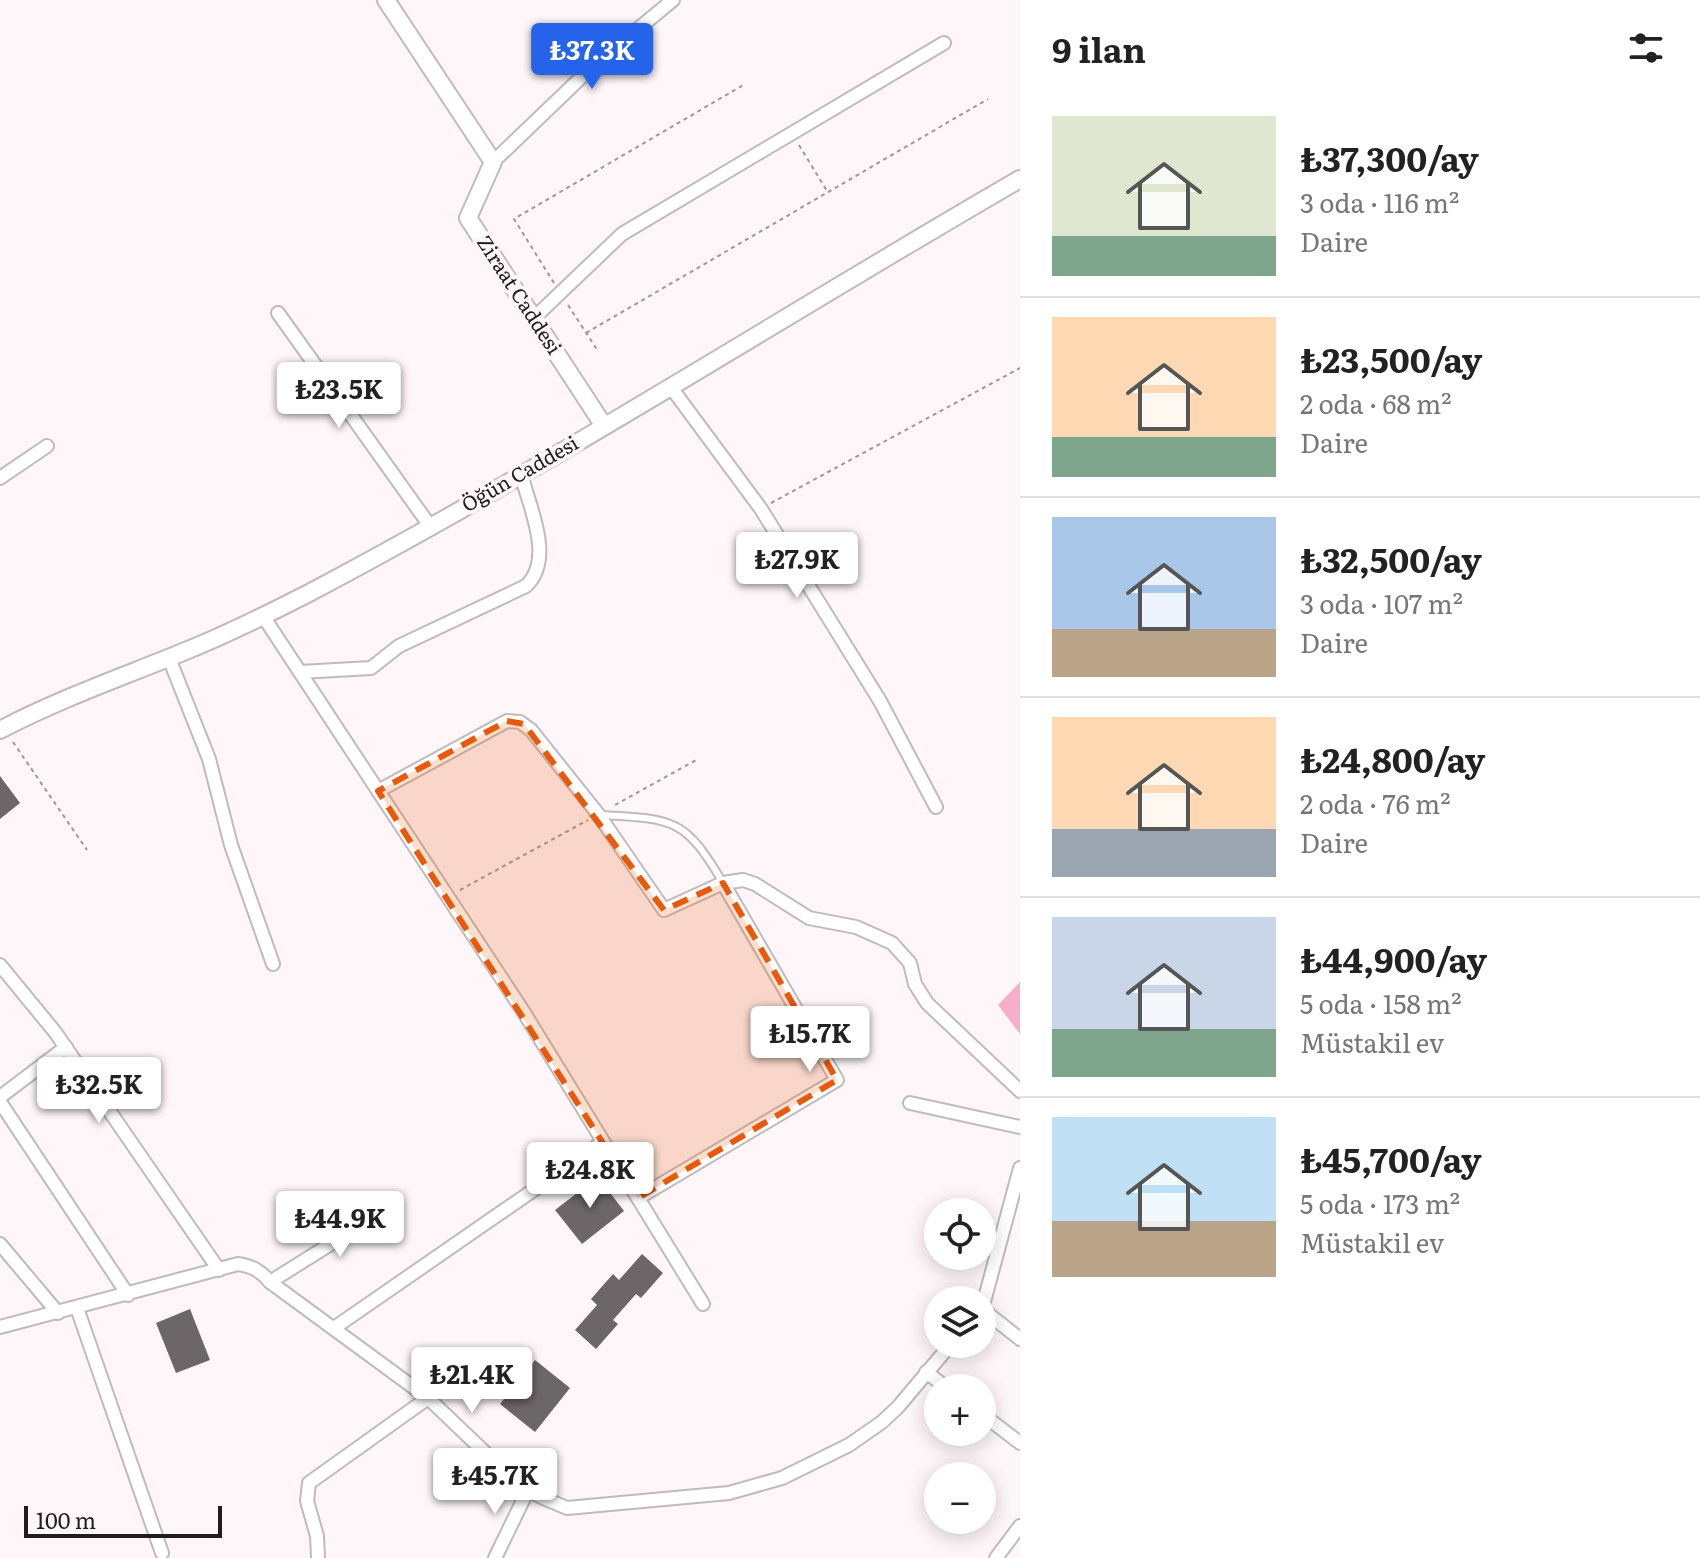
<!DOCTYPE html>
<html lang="tr">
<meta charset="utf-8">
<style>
body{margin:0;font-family:Literata,serif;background:#f6f6f6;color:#222;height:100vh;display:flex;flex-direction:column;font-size:30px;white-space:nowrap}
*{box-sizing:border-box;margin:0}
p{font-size:26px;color:#767676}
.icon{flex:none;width:44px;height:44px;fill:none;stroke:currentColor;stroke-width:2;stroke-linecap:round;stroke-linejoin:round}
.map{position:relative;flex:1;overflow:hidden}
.details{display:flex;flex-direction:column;background:#fff;width:680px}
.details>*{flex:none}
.buttons{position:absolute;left:924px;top:1198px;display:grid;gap:16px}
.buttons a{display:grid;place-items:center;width:72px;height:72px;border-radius:50%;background:#fff;box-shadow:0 4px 20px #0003;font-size:40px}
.scale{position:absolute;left:24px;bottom:20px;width:198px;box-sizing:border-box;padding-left:8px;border:4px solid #1f1d1d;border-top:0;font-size:22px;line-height:28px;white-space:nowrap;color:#1f1d1d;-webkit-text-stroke:6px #fef6f9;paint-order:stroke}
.price{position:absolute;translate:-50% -68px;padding:0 18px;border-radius:8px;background:#fff;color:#222;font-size:26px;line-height:52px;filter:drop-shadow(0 2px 4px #0008)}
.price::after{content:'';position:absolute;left:50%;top:48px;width:24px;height:18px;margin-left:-12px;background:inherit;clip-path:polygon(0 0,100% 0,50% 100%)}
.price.current{background:#2563eb;color:#fff}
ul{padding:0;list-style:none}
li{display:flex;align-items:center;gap:24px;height:200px;padding:0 32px}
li+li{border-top:2px solid #e0e0e0}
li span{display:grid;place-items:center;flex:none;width:224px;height:160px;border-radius:0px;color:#555}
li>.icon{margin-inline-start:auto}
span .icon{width:96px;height:96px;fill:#fffc;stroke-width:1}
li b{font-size:34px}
h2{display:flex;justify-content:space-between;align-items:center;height:96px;padding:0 32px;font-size:34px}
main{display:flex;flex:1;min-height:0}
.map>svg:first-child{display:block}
.green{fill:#f5afc9}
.building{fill:#6d6668}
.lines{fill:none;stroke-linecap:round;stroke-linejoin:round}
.service-casing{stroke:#c1babc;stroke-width:10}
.minor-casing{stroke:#c1babc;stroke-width:16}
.tertiary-casing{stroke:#c1babc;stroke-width:20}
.path{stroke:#9d9799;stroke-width:2;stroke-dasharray:4 4;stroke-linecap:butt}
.service{stroke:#fff;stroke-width:6}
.minor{stroke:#fff;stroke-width:12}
.tertiary{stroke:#fff;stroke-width:16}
.marked{fill:#e8590c;fill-opacity:0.2;stroke:#e8590c;stroke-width:6;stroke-dasharray:16 10;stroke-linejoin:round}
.labels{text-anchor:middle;stroke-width:8;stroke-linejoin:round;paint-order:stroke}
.street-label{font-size:20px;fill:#1f1d1d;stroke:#fef6f9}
</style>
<main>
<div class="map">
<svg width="1020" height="1558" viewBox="0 0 1020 1558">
<rect width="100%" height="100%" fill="#fef6f9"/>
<polygon class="green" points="1020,982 1020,1034 998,1005"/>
<g class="building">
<polygon points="0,776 20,803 0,819"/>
<polygon points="598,1177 624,1211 582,1244 555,1210"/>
<polygon points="642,1254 663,1273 641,1298 636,1294 613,1320 618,1324 596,1349 575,1330 597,1305 591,1299 613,1274 619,1280"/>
<polygon points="190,1309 210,1360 176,1373 156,1323"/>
<polygon points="535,1360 570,1388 535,1432 500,1404"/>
</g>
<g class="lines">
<g class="service-casing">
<path id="service" d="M 601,815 C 674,819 685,818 723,883"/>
</g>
<g class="minor-casing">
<g id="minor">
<polyline points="493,162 592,67 673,0"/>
<polyline points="278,313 430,526"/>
<polyline points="534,318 622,234 944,43"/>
<polyline points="670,386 761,509 880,701 936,807"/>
<polyline points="0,478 47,446"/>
<polyline points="263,616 523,1011 703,1304"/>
<polyline points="169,658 209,759 231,845 273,964"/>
<path d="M 300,672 L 371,668 L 399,646 L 526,586 C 555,559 529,506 521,474"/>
<polyline points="378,791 507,721 520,722 531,730 598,814 664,910 723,883 743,880 755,884 809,918 856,927 892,943 910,963 915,984 927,1003 1020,1091"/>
<polyline points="0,965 55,1032 219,1270"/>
<polyline points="0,1097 66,1047"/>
<polyline points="0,1102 128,1295"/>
<polyline points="910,1103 1020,1127"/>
<polyline points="638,1198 837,1080 723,883"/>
<polyline points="0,1244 58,1313"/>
<polyline points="270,1282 391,1206"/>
<polyline points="77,1308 162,1553"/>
<polyline points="982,1309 1020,1168"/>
<polyline points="982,1309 1020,1339"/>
<path d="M 0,1327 L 238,1264 C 252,1266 261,1271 270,1282 L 428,1398 L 516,1482 L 541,1497 L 567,1508 L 729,1493 L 782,1478 L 849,1445 L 882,1422 L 898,1407 L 951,1344"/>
<polyline points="334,1328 603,1142"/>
<polyline points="926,1372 947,1388"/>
<polyline points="982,1414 1020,1443"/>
<polyline points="318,1558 317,1536 307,1501 309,1483 428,1398"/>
<polyline points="495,1558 528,1490"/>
<polyline points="996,1558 1020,1526"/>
</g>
</g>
<g class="tertiary-casing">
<g id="tertiary">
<polyline points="386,0 493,162 468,218 604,426"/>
<path d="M 0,730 C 59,699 122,677 183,652 C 226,635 268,614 309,593 C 552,465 783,316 1020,179"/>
</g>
</g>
<g class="path">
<polyline points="799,145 827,191"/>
<polyline points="554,283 514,219 745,84"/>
<polyline points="568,305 598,351"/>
<polyline points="586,333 988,99"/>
<polyline points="771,503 1020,368"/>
<polyline points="13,742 87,850"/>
<polyline points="615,805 698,759"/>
<polyline points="460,890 588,820"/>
</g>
<use href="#service" class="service"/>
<use href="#minor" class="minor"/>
<use href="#tertiary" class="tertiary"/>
</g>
<path class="marked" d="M 507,721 L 524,724 L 664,910 L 723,883 L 837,1080 L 638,1198 L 378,791 Z"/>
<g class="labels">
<g class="street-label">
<text transform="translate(519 295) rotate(57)" y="7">Ziraat Caddesi</text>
<text transform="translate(520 474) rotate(-30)" y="7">Öğün Caddesi</text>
</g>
</g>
</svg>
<div class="buttons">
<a><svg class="icon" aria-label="locate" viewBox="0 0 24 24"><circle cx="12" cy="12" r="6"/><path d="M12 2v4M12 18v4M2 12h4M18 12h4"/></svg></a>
<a><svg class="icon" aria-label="layers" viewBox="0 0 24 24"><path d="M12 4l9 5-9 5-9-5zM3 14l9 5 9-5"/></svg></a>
<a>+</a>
<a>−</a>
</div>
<div class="scale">100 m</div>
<b class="price current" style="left:592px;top:91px">₺37.3K</b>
<b class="price" style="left:339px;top:430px">₺23.5K</b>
<b class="price" style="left:797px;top:600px">₺27.9K</b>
<b class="price" style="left:810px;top:1074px">₺15.7K</b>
<b class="price" style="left:99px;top:1125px">₺32.5K</b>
<b class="price" style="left:590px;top:1210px">₺24.8K</b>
<b class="price" style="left:340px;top:1259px">₺44.9K</b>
<b class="price" style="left:472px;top:1415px">₺21.4K</b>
<b class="price" style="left:495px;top:1516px">₺45.7K</b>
</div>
<section class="details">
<h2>9 ilan<svg class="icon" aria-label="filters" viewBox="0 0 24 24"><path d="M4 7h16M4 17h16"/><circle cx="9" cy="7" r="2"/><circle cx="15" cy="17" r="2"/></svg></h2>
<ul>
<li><span style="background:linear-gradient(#dfe7d0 75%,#7fa58c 0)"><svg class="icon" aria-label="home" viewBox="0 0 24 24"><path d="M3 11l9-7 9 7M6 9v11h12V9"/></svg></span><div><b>₺37,300/ay</b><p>3 oda · 116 m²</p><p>Daire</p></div></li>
<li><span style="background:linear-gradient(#ffd9b3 75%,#7fa58c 0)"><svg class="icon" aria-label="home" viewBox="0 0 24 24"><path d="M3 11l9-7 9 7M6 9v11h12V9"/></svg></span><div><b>₺23,500/ay</b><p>2 oda · 68 m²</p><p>Daire</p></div></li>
<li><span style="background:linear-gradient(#a9c7e8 70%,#b9a48a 0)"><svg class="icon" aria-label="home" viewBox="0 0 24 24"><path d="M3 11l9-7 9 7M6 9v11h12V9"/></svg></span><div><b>₺32,500/ay</b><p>3 oda · 107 m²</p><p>Daire</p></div></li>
<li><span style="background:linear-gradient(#ffd9b3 70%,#9aa5b1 0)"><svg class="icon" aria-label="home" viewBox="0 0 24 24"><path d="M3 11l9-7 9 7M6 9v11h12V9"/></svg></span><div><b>₺24,800/ay</b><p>2 oda · 76 m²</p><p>Daire</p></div></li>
<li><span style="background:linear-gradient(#c9d6e8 70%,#7fa58c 0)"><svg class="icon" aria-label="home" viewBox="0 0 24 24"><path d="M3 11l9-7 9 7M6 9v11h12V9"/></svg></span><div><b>₺44,900/ay</b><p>5 oda · 158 m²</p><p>Müstakil ev</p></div></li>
<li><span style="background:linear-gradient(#bfe0f5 65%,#b9a48a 0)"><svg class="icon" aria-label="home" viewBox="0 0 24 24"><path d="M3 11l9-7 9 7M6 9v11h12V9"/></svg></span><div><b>₺45,700/ay</b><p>5 oda · 173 m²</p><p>Müstakil ev</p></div></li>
</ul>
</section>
</main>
